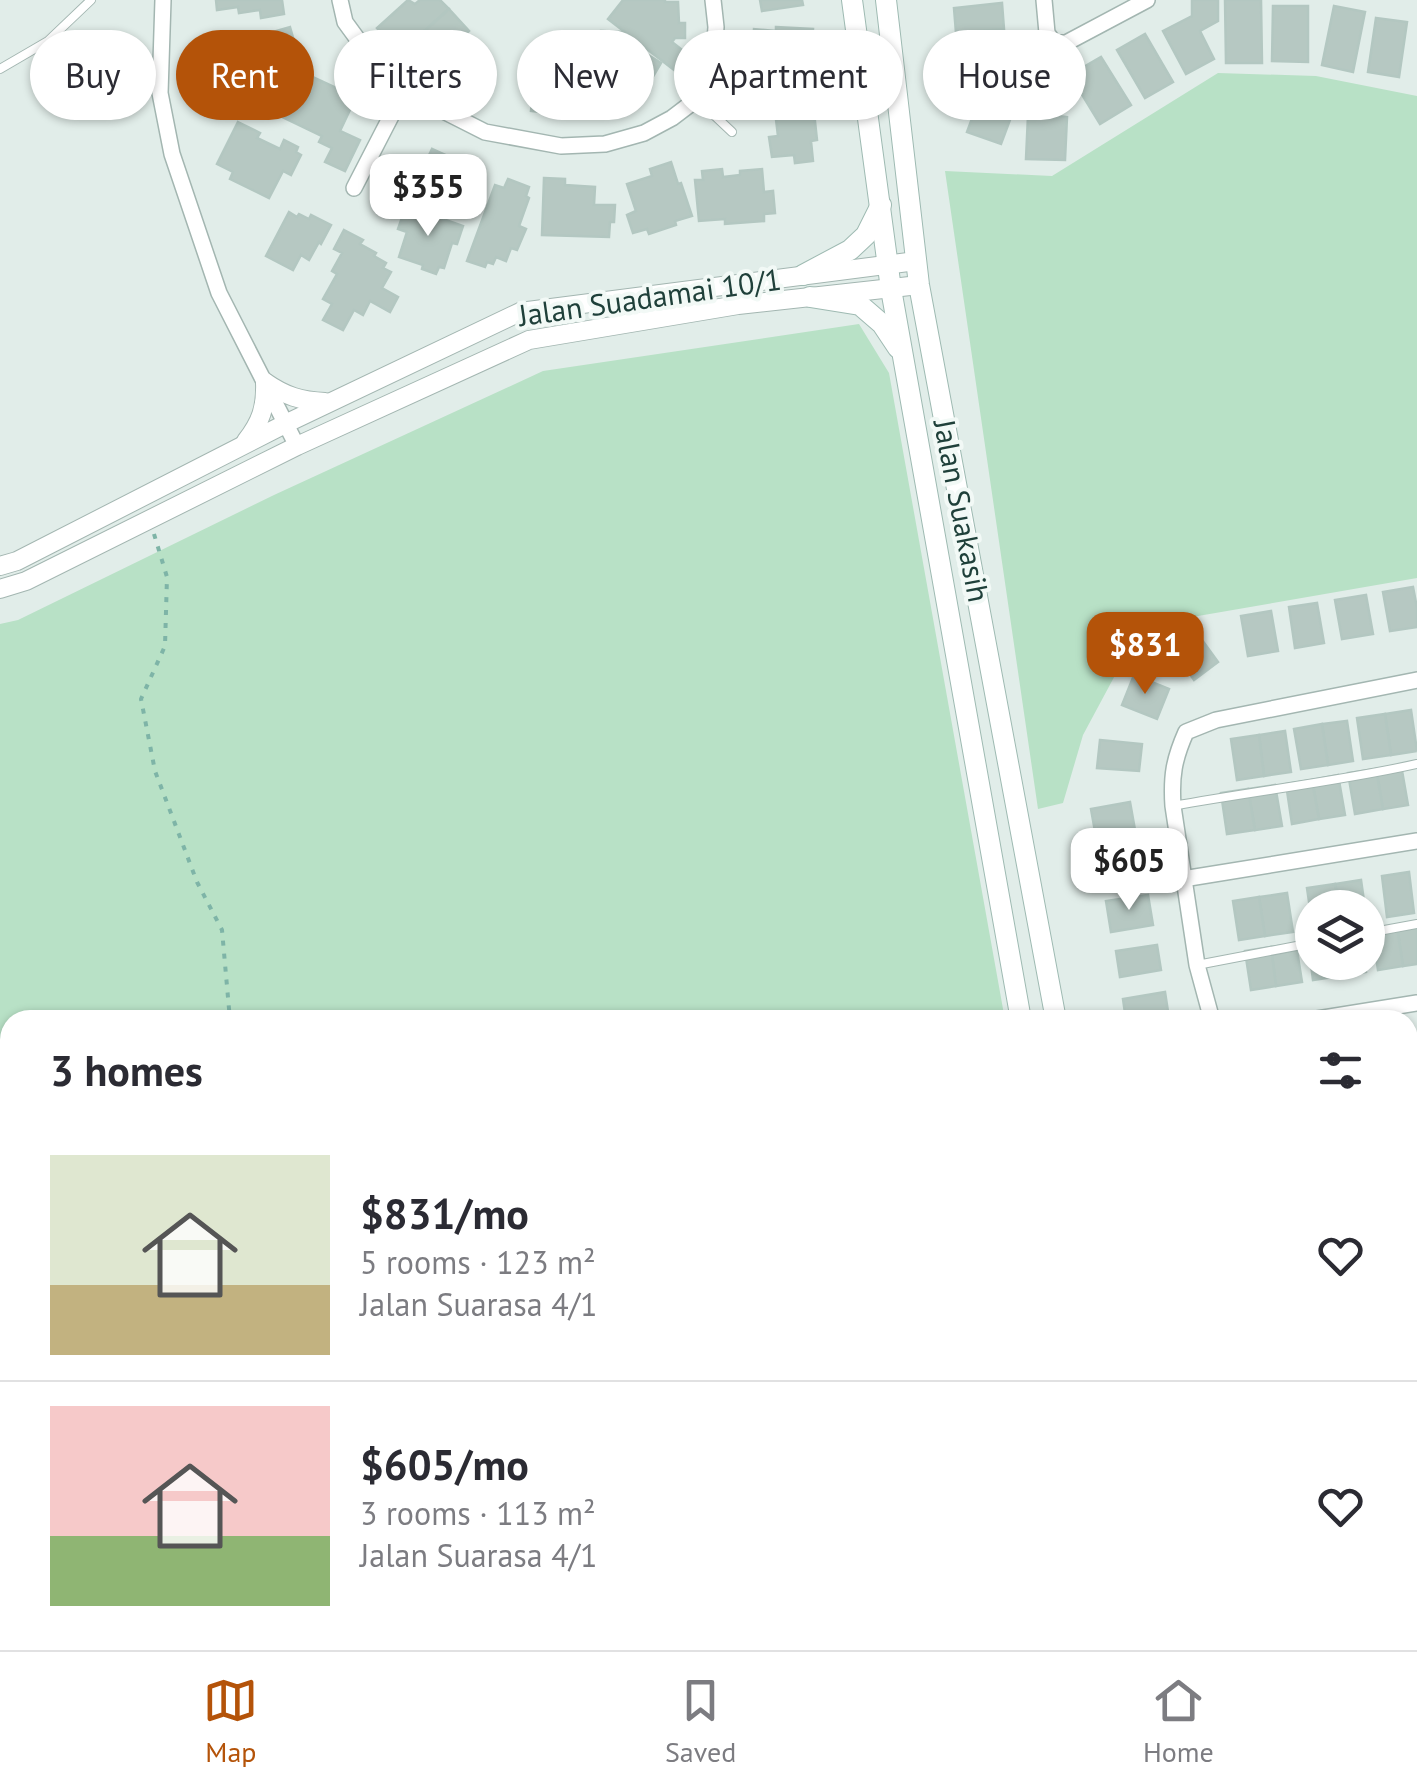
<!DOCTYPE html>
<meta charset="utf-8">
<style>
body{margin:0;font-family:"PT Sans",sans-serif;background:#f2f2f3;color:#2b2b33;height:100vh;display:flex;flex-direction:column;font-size:38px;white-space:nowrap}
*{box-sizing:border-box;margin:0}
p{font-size:32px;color:#7c7c81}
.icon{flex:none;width:55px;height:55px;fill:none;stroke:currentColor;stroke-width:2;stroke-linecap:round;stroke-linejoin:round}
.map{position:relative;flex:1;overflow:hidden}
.panel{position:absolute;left:0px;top:1010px;width:1418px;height:640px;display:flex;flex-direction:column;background:#fff;border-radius:30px 30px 0 0;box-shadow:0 2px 8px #0004}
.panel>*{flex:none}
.top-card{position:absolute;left:30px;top:30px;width:1358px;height:90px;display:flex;gap:20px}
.buttons{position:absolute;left:1295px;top:890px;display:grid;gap:20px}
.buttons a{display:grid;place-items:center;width:90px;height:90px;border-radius:50%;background:#fff;box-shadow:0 2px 8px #0004;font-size:50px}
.price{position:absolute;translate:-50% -85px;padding:0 22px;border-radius:20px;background:#fff;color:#222;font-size:32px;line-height:65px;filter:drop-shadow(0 2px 5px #0008)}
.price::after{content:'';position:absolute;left:50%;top:60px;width:30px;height:22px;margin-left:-15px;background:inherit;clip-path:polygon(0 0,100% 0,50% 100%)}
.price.active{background:#b45309;color:#fff}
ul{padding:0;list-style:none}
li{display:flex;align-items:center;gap:30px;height:250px;padding:0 50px}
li+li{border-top:2px solid #e1e1e2}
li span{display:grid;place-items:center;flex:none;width:280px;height:200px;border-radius:0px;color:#555}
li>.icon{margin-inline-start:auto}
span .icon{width:120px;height:120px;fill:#fffc;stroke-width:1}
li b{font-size:42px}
h2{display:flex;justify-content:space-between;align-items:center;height:120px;padding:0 50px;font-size:42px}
.tag{padding:0 35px;border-radius:45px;background:#fff;box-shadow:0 2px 8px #0004;font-size:35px;line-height:90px}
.tag.active{background:#b45309;color:#fff}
.tab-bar{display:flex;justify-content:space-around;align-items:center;height:140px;border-top:2px solid #e1e1e2;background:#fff;font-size:28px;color:#7c7c81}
.tab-bar a{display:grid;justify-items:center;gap:5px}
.tab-bar .active{color:#b45309}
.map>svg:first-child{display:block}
.green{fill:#b8e1c6}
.building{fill:#b6c8c2;stroke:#b3c7c1;stroke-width:2.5}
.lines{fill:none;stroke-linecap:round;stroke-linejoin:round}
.service-casing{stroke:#a3b6b1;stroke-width:10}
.minor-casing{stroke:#a3b6b1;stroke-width:18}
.tertiary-casing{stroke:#a3b6b1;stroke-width:20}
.secondary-casing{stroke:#9ebab2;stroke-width:22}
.path{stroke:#7eb4a7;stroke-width:4;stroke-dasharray:5 8;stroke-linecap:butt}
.service{stroke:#fff;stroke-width:8}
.minor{stroke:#fff;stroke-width:15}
.tertiary{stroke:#fff;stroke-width:18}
.secondary{stroke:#fff;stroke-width:20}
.labels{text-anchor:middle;stroke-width:8;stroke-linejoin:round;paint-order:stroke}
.street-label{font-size:30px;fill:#1f403a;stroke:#f2f9f6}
</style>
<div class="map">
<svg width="1417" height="1650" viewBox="0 0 1417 1650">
<rect width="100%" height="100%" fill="#e1ede9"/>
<g class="green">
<polygon points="1218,73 1316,76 1417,96 1417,578 1198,616 1127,653 1083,735 1063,803 1038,809 945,171 1052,176"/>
<polygon points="859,324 889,373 1005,1020 10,1020 10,1640 764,1640 760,1650 0,1650 0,624 18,620 274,495 543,371"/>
</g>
<g class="building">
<polygon points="216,0 282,0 284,14 261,18 260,10 239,13 238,7 217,10"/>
<polygon points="408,0 415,4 420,0 440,0 449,9 400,53 377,28"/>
<polygon points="623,0 665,0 665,2 678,2 679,23 685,23 685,38 675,38 672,42 691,57 678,73 608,19"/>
<polygon points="760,0 802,0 803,5 762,11"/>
<polygon points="1192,0 1218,0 1218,21 1200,31 1214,59 1186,74 1163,31 1192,16"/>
<polygon points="1225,0 1261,0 1262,63 1226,63"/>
<polygon points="1002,3 1004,29 956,33 954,8"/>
<polygon points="1273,6 1308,6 1308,62 1272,61"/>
<polygon points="1334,6 1365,12 1353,72 1322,65"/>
<polygon points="449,9 469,31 420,75 400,53"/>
<polygon points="1376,18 1407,22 1399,77 1368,72"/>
<polygon points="290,27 296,48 280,52 284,64 280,65 283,78 220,96 208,58 257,43 256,37"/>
<polygon points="776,27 813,29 811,60 807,59 805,76 789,75 789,80 759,78 761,51 752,50 754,29 776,31"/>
<polygon points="601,31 624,32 624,40 661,63 651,80 638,72 619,71 617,101 598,100"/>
<polygon points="1145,34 1173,82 1145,98 1117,50"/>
<polygon points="566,37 585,39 582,62 588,63 582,117 531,111 539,39 566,42"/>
<polygon points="1101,57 1131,105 1100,124 1070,75"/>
<polygon points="306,74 356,97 340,131 360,140 345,171 325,162 332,148 319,142 322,136 280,116 287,101 283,99 292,80 301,84"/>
<polygon points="986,81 1020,93 1001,144 967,132"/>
<polygon points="812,94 817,140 811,141 813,161 795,163 794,155 772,157 769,137 778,136 775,111 781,111 780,98"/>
<polygon points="1029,94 1059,95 1058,116 1067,117 1065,160 1026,159"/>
<polygon points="238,122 260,133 257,138 280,149 284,140 298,147 296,152 301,155 291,175 283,171 269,198 230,179 233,172 217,164"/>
<polygon points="432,149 459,161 457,165 475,174 468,189 475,193 467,210 422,189 419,195 401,186 411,165 422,170"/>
<polygon points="671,162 678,184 681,183 692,216 675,221 676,225 649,234 647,229 633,233 627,215 636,211 627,184 652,176 650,169"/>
<polygon points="722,169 723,177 740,175 740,171 762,169 764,192 773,191 775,213 764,214 764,221 725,224 725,219 699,221 695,180 703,180 702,171"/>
<polygon points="544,178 565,179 565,185 595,187 594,205 615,205 614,222 610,222 609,237 542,235"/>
<polygon points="508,179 529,187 526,196 529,198 519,226 526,229 517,250 511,248 506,261 496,257 493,264 487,262 485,267 467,261 495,185 504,188"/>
<polygon points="406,206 463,226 457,244 452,243 444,268 439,267 436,274 422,269 423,265 399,257 407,232 398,229"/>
<polygon points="289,212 297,217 299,214 309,219 311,215 331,225 321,244 319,242 309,260 301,255 293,270 266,256"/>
<polygon points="344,230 363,240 360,244 376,253 374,256 386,263 383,268 391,272 382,288 398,297 390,312 370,301 363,315 354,310 343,330 323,320 332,304 323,299 337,274 332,271 342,253 334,249"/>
<polygon points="1413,587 1417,608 1417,627 1390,631 1383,592"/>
<polygon points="1366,595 1373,634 1342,639 1335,600"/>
<polygon points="1317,603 1324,643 1295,648 1289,607"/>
<polygon points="1271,611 1278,651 1248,656 1241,616"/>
<polygon points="1194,629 1218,662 1194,680 1170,646"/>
<polygon points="1134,675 1169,689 1157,719 1122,705"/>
<polygon points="1411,710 1417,751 1391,755 1385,714"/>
<polygon points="1385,714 1391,755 1363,759 1357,718"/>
<polygon points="1347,721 1353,761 1328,765 1322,724"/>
<polygon points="1322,724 1328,765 1301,769 1294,729"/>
<polygon points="1285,731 1291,772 1264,776 1259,735"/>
<polygon points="1259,735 1264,776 1237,780 1231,739"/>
<polygon points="1100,740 1142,744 1139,771 1097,768"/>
<polygon points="1401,765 1408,805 1383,809 1376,769"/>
<polygon points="1376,769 1383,809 1355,814 1348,773"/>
<polygon points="1338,775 1345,815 1319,819 1312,780"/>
<polygon points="1312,780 1319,819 1292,824 1286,784"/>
<polygon points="1275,785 1282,826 1255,830 1248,789"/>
<polygon points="1248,789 1255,830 1227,834 1221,793"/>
<polygon points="1130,802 1135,830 1096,837 1091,809"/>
<polygon points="1137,850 1142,878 1103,884 1098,856"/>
<polygon points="1409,872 1414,913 1387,917 1382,876"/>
<polygon points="1361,880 1365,908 1339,908 1335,884"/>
<polygon points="1335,884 1339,908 1312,908 1312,922 1307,888"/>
<polygon points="1287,893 1293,932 1265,936 1259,897"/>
<polygon points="1148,895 1153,925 1111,932 1106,901"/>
<polygon points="1259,897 1265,936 1239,940 1233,901"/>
<polygon points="1417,924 1417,964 1403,966 1397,927"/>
<polygon points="1397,927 1403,966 1378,970 1372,930"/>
<polygon points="1312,940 1312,962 1338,962 1340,976 1313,980 1308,941"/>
<polygon points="1296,944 1302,982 1276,986 1271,947"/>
<polygon points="1157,945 1161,970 1120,977 1116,951"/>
<polygon points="1271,947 1276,986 1251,990 1245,951"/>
<polygon points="1338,962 1365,962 1366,972 1340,976"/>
<polygon points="1165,992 1169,1018 1126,1020 1123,999"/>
<polygon points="1417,1049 1417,1089 1408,1090 1408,1050"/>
<polygon points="898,1640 967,1640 952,1650 904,1650"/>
<polygon points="1076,1640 1148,1640 1154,1650 1082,1650"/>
</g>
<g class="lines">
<g class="service-casing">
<g id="service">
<polyline points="0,69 48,41 91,0"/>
<polyline points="697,99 732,132"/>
<path d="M 1173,806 C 1254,791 1336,782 1417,764"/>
<polyline points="1368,933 1417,924"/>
<polyline points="1197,965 1312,943"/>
<polyline points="1189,1640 1195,1650"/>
<polyline points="827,1650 834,1640"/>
</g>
</g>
<g class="minor-casing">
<g id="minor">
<polyline points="163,0 160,93 172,154 219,293 297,446"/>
<polyline points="340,0 345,22 372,59 404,91 485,132 561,146 605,144 644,133 672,118 697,99 713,68 716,27 713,0"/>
<polyline points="1044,0 1047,33 1054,43 1066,43 1147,0"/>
<polyline points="354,188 404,91"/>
<polyline points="1183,879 1417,841"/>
<path d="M 1212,1020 L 1197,965 L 1173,806 C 1171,776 1174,759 1186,732 L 1216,720 L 1417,680"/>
<polyline points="1311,1020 1417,1003"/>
<polyline points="1408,1137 1417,1135"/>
</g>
</g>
<g class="tertiary-casing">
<g id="tertiary">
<path d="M 265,382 C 285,396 301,401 325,402"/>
<path d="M 246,441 C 261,422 266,407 265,382"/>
<polyline points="0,566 17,561 285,424 520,312 916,261"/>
<polyline points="0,589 26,581 297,446 529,340 738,305 919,285"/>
<polyline points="781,1650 785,1640"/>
</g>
</g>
<g class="secondary-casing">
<g id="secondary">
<polyline points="852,0 891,289 1021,1020"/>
<polyline points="886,0 919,285 1056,1020"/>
<polyline points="803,275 850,250 866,235 881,205"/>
<polyline points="810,297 860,305 882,324 898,348"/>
<polyline points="1268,1640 1285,1650"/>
<polyline points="1333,1640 1349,1650"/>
</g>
</g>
<g class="path">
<polyline points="154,534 167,577 165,646 141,699 155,771 197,882 222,930 230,1020"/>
<polyline points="1408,1215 1417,1209"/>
</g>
<use href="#service" class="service"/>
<use href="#minor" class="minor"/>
<use href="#tertiary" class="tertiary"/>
<use href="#secondary" class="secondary"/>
</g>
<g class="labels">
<g class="street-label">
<text transform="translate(650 298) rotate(-8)" y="10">Jalan Suadamai 10/1</text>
<text transform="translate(961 511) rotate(79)" y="10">Jalan Suakasih</text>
</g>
</g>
</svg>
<div class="buttons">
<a><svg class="icon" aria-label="layers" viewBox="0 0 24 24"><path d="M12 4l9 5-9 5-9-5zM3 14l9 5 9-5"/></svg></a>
</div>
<b class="price" style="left:428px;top:239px">$355</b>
<b class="price active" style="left:1145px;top:697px">$831</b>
<b class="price" style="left:1129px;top:913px">$605</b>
<div class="top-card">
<a class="tag">Buy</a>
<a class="tag active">Rent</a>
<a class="tag">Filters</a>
<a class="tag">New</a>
<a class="tag">Apartment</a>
<a class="tag">House</a>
</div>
<section class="panel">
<h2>3 homes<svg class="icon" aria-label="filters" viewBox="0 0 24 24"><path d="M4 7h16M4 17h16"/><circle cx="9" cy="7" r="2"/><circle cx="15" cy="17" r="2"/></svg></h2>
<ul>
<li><span style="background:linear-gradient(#dfe7d0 65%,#c2b280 0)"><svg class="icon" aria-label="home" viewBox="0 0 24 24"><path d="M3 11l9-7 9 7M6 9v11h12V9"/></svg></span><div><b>$831/mo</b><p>5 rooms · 123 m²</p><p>Jalan Suarasa 4/1</p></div><svg class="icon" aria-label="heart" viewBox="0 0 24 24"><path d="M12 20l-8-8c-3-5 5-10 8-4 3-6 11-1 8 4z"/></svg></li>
<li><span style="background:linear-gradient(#f6c9c9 65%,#8fb573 0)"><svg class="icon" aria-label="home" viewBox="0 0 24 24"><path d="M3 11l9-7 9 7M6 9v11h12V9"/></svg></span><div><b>$605/mo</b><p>3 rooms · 113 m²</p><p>Jalan Suarasa 4/1</p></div><svg class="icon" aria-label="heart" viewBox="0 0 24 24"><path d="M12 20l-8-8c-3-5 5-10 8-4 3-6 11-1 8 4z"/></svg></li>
</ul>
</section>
</div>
<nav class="tab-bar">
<a class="active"><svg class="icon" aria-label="map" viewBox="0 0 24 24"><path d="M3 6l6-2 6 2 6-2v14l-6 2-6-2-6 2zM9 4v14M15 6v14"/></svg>Map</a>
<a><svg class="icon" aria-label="saved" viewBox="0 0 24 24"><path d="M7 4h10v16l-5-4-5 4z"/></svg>Saved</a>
<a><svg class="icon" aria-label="home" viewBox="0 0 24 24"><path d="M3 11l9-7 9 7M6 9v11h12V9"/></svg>Home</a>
</nav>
